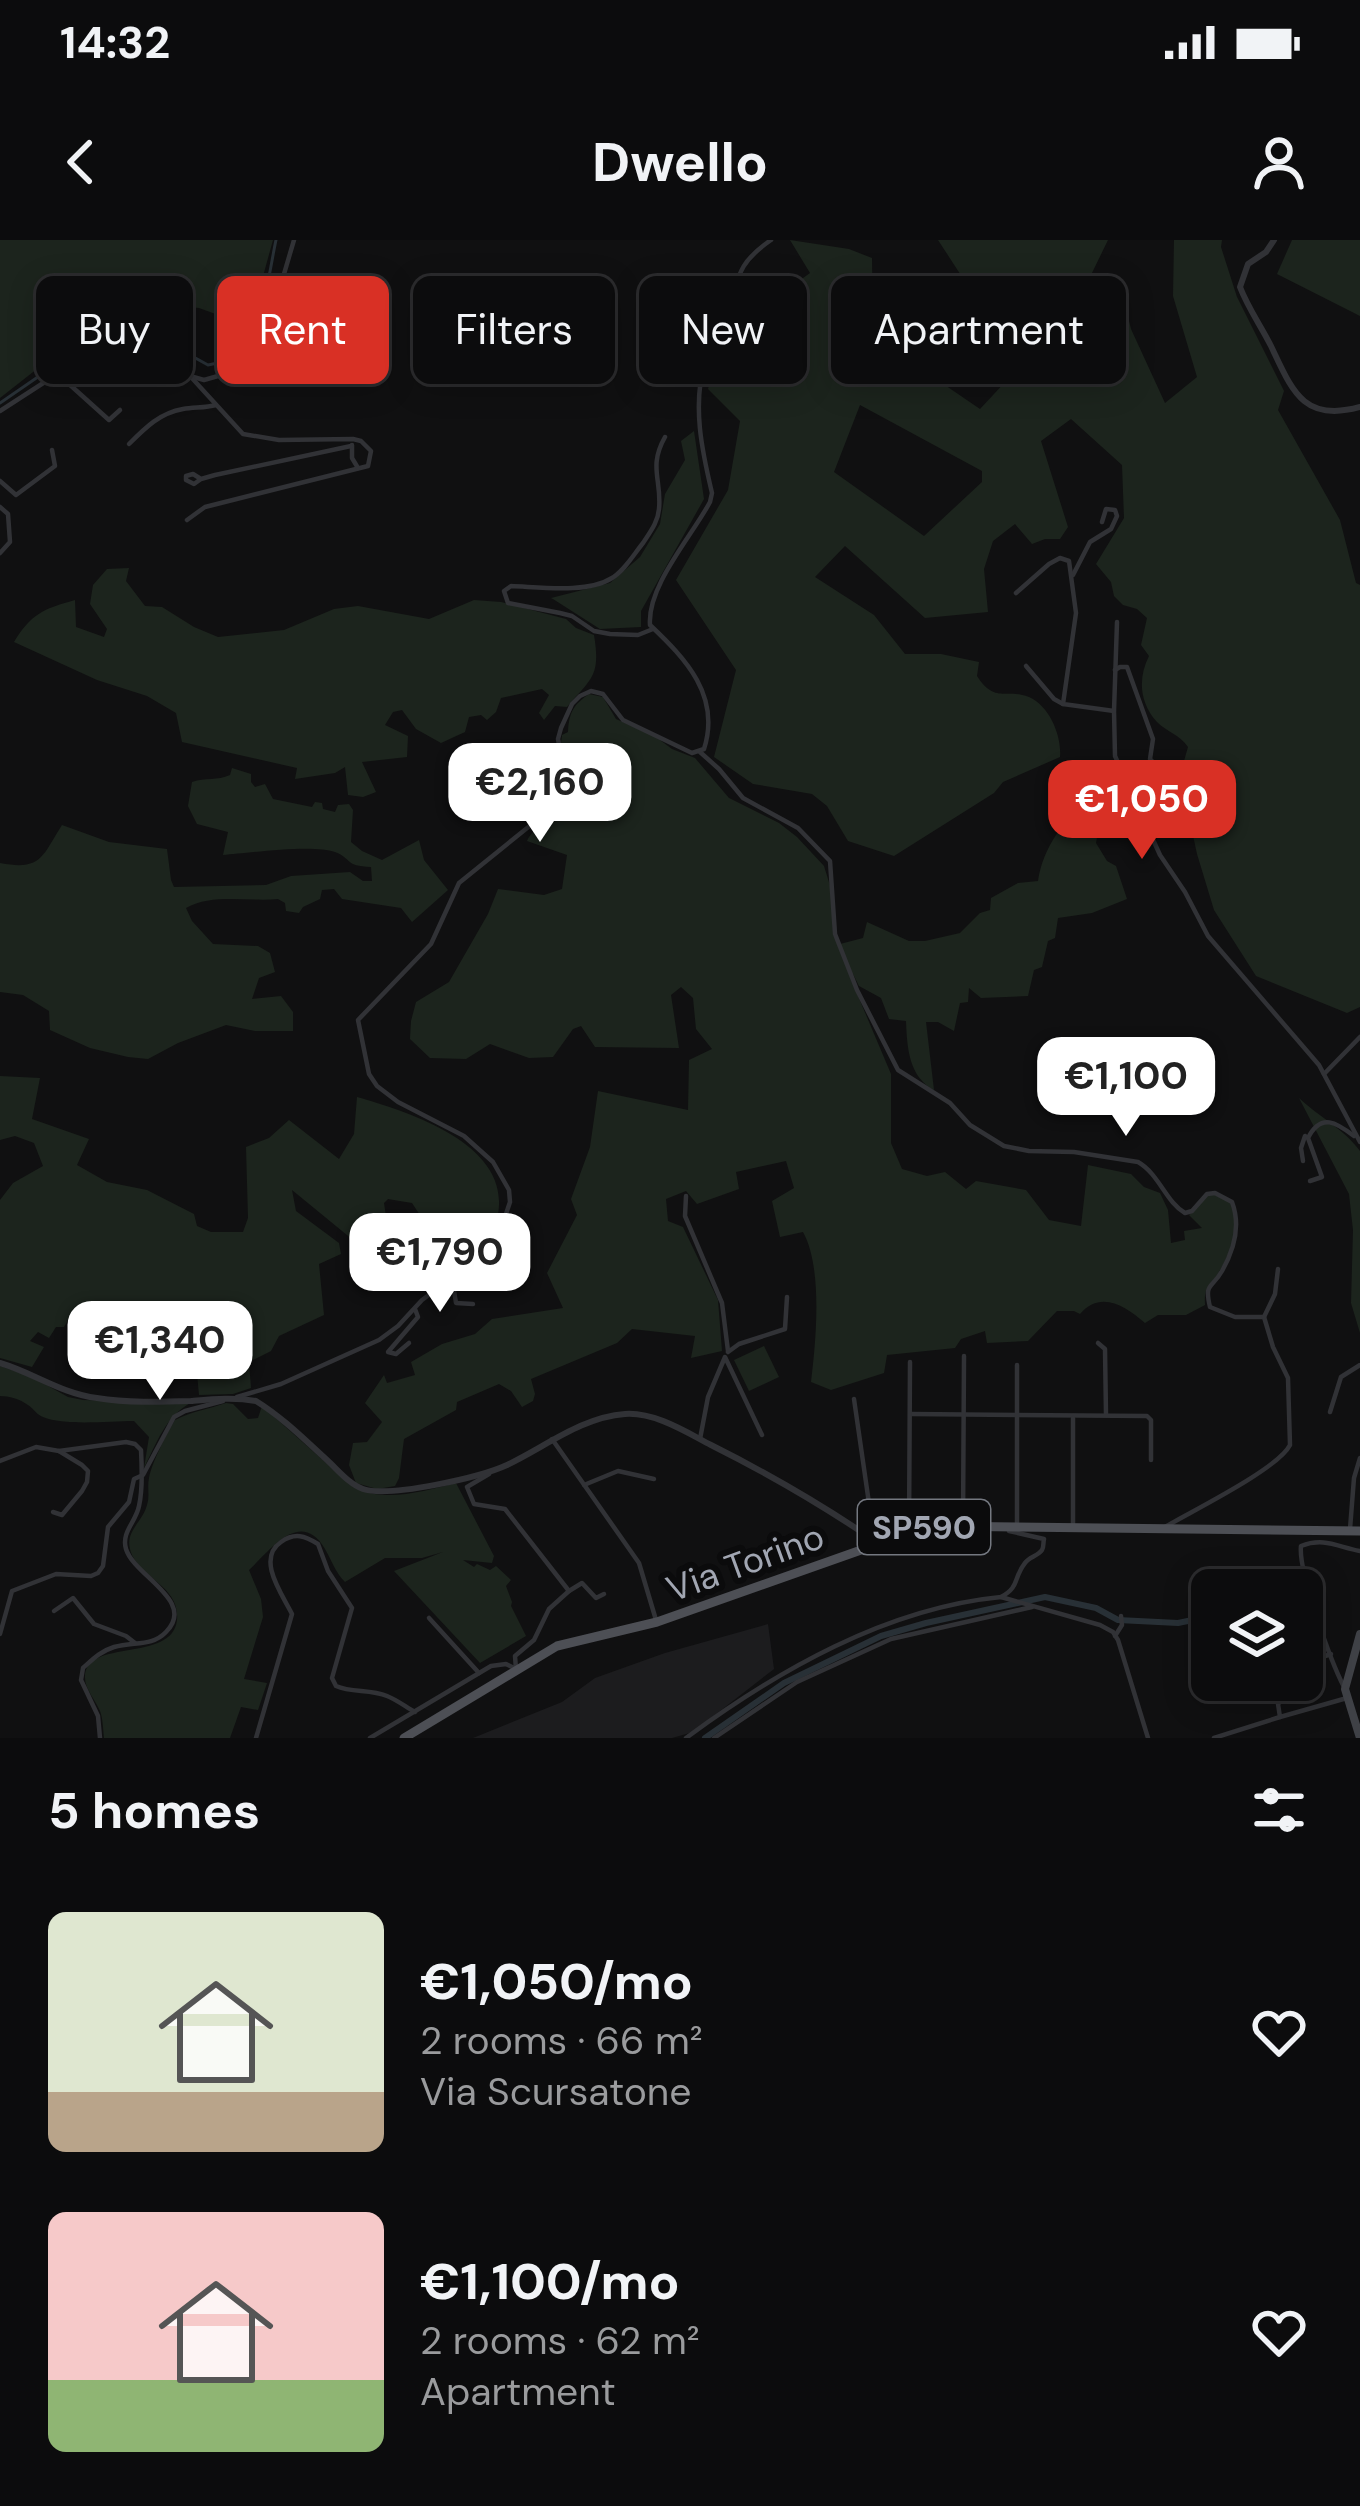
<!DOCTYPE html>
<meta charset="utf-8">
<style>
body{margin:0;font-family:"DM Sans",sans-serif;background:#1a1a1b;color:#f1f3f6;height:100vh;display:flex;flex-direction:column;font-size:45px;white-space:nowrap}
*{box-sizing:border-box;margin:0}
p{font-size:39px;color:#9a9b9d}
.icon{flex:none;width:66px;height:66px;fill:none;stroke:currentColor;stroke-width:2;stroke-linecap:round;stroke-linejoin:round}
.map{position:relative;height:1498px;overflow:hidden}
.sheet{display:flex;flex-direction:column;background:#0c0c0d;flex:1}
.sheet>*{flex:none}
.top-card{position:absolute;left:36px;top:36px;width:1290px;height:108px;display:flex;gap:24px}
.tools{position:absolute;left:1191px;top:1329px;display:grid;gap:24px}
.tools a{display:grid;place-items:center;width:132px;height:132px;border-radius:18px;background:#0c0c0d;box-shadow:0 6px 30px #0003,0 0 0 3px #2c2c2e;font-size:60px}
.price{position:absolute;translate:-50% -102px;padding:0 27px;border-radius:24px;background:#fff;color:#222;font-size:39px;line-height:78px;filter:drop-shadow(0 3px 6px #0008)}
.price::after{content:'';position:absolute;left:50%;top:72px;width:36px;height:27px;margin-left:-18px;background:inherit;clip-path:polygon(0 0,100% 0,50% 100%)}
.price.on{background:#d93025;color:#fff}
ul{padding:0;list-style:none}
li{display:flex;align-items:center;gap:36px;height:300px;padding:0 48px}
li span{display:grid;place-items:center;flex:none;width:336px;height:240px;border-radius:18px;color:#555}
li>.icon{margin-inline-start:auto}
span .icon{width:144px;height:144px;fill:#fffc;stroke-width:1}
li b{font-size:51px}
h2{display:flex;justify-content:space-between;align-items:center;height:144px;padding:0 48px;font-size:51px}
.tag{padding:0 42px;border-radius:18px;background:#0c0c0d;box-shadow:0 6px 30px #0003,0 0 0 3px #2c2c2e;font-size:42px;line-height:108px}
.tag.on{background:#d93025;color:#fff}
.status{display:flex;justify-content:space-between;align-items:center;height:84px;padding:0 60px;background:#0c0c0d;direction:ltr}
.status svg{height:33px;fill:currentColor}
header{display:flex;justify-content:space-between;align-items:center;height:156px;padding:0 48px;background:#0c0c0d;font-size:54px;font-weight:700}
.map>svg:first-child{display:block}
.built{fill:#1c1c1e}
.green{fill:#1c241d;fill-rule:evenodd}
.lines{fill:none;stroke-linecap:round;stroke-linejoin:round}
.stream{stroke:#283036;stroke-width:3}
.canal{stroke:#283036;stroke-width:6}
.minor{stroke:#313236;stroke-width:4.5}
.tertiary{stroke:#313236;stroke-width:6}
.secondary{stroke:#3f4146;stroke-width:8}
.primary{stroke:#4d4f55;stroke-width:9}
.labels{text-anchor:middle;stroke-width:12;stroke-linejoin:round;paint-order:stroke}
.shield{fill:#0b0b0c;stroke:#747880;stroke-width:3}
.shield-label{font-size:33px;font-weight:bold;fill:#a1a6b2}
.street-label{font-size:36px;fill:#a1a6b2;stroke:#0b0b0c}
</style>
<div class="status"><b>14:32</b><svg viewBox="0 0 49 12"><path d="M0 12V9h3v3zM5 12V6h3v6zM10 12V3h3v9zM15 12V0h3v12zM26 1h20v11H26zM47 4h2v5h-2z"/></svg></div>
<header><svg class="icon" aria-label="back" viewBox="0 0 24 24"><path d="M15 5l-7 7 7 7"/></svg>Dwello<svg class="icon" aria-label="person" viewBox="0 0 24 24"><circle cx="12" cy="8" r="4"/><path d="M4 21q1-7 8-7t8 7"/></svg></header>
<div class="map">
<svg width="1360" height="1498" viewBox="0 0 1360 1498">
<rect width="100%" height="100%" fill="#101011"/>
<polygon class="built" points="768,1384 774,1429 693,1492 672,1498 473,1498 562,1462 595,1438 665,1413"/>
<g class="green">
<polygon points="0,0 273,0 257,58 225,102 221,76 199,68 158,64 153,72 173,86 176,96 128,89 42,125 0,158"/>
<path d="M 790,0 L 849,9 L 872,18 L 873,96 L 980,169 L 1020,126 L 938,0 L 1108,0 L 1091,35 L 1035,50 L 1053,91 L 1089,133 L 1103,100 L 1094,53 L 1121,49 L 1131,89 L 1165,163 L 1197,137 L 1173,56 L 1174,0 L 1222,0 L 1221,7 L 1237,57 L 1284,151 L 1278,170 L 1340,280 L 1356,343 L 1360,345 L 1360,767 L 1347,773 L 1256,736 L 1214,670 L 1197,614 L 1180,535 L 1188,507 C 1179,494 1167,492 1157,482 C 1139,462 1138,438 1149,416 L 1141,405 L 1147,378 L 1137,369 L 1123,365 L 1114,356 L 1111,342 L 1096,324 L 1124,278 L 1122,225 L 1071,179 L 1041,201 L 1068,287 L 1060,299 L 1045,299 L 1032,304 L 1015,284 L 993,301 L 984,329 L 988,372 L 925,378 L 845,306 L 815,337 L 874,375 L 905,414 L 941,414 L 979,422 L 977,436 C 995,464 1006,448 1029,457 C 1050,466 1062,497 1060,517 L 1003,542 L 994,553 L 894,616 L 848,601 L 827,566 L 812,554 L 753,544 L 714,517 L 736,430 L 676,340 L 728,250 L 740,181 L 708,149 L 723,96 L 810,33 ZM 860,165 L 982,231 L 982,242 L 924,296 L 834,232 Z"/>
<polygon points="1292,0 1360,0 1360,76 1277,34"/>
<polygon points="694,191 704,259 641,371 641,387 600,389 553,359 551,358 610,343 640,317 660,284 665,254 685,220 681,201"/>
<path d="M 129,328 L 126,341 L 145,366 L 162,367 L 194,387 L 218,397 L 284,390 L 334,369 L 358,366 L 429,379 L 474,360 L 501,362 L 566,379 L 576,388 L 594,395 C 601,437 591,438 567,467 L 555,466 L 544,480 L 539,473 L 549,455 L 542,449 L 501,458 L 496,472 L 487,480 L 481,475 L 469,477 L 465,492 L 441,503 L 416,489 L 402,470 L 393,472 L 385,485 L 408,496 L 407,517 L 362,522 L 376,552 L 363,557 L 348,555 L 345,527 L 335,533 L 295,539 L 297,528 L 182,502 L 176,473 L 147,456 L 97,440 L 14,402 C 31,374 43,369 75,360 L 76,387 L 104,397 L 107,389 L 90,364 L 93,345 L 107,329 Z"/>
<path d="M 589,454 L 603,457 L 616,479 L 656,497 L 672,509 L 695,518 L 729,558 L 779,583 L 797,597 L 824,626 L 832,652 L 833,695 L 840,704 L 863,698 L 867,682 L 909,701 L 925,701 L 960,693 L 980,673 L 990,670 L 991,658 L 1018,643 L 1038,641 C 1043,607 1064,582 1086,557 L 1112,558 L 1099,587 L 1096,603 L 1107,621 L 1116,626 L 1127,659 L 1092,673 L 1058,678 L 1055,698 L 1048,701 L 1042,727 L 1034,730 L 1028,756 L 981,758 L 969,748 L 968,762 L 960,763 L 954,791 L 938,782 L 926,782 L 934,850 C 909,837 907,808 906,781 L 889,779 L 881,758 L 859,746 L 853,734 L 850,737 L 891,834 L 891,903 L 902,929 L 927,936 L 945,932 L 966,949 L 976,941 L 1026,950 L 1049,980 L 1081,986 L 1088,925 L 1131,934 L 1144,947 L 1160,953 L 1168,970 L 1171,1003 L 1185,1000 L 1184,991 L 1202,988 L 1189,975 L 1208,955 L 1215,955 L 1231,963 C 1239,985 1232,1011 1220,1030 C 1211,1047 1204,1043 1205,1065 L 1186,1075 L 1158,1075 L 1145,1083 C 1125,1066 1101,1050 1080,1074 L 1074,1071 L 1057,1071 L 1028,1101 L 987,1103 L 985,1091 L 961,1099 L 955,1108 L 887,1115 L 884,1133 L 831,1150 L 811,1142 C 816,1101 823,1028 803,992 L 780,997 L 772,961 L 794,948 L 786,921 L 736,932 L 739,949 L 697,964 L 686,951 L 666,959 L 668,981 L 683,987 L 718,1060 L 722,1111 L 691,1118 L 695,1096 L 632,1089 L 617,1103 L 531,1139 L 535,1154 L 533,1161 L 522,1167 L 511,1151 L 499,1144 L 457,1162 L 456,1170 L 404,1199 L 399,1238 L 395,1246 L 377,1249 L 356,1243 L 349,1225 L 353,1203 L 367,1202 L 382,1182 L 365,1163 L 384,1135 L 387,1143 L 415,1135 L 411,1122 L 442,1104 L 475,1094 L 492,1079 L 563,1068 L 547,1033 L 577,975 L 571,959 L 590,907 L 598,851 L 688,870 L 689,820 L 712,809 L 696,789 L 693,758 L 681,747 L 671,755 L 679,808 L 595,807 L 581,786 L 573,789 L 553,817 L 529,818 L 490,804 L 466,819 L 430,818 L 410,799 L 411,781 L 416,762 L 449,742 L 488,674 L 498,649 L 544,655 L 562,649 L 567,615 L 527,601 C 534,586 547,585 556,573 C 571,554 577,528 573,505 L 561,503 L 562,495 L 568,492 C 569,473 573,465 589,454 Z"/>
<path d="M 232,528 L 251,534 L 251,542 L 255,547 L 265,544 L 273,559 L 312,567 L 315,562 L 322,563 L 323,569 L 335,572 L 338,565 L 349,564 L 353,570 L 351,602 L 362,611 L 382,620 L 419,600 L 424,620 L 448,650 L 412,682 L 401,668 L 342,659 L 334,649 L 322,650 L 320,659 L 303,667 L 299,673 L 286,671 L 285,663 L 278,659 C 249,662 212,653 186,668 L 192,681 L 213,704 L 258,706 L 270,713 L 275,732 L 259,738 L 252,759 L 281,756 L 293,772 L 293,791 L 255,791 L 226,785 L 178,803 L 148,819 L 128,817 L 90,808 L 50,790 L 49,771 L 23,755 L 0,752 L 0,623 C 42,631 42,616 62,585 L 109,602 L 167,609 L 171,640 L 174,647 L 266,645 L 291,636 L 350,632 L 363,641 L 372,641 L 371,627 C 344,626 353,619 335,612 C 313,604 249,613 223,615 L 228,592 L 197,584 L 188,566 L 192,542 C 206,537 217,541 230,535 Z"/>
<path d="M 0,836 L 40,838 L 32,879 L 89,899 L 77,925 L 107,942 L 147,950 L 194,974 L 197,986 L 211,992 L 243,992 L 248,978 L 246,907 L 269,898 L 289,880 L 339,919 L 354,894 L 357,857 C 406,871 502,901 499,965 C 498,992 481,1011 459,1025 L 447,1016 L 412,963 L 388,959 L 384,963 L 389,997 L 353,1000 L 292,950 L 296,971 L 339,1003 L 341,1014 L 319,1024 L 324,1075 L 279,1096 L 271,1111 L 249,1122 L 251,1148 L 233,1154 L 199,1155 L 196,1123 C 169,1110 158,1117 130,1112 L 129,1100 C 109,1096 87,1094 82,1072 L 73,1072 L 64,1087 L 56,1087 L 49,1098 L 38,1092 L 30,1101 L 44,1107 L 32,1127 L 0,1118 L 0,960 L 13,943 L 43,926 L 34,903 L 15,896 L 0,900 Z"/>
<path d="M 1299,858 C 1319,877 1344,889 1360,911 L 1360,1093 L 1351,1063 L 1353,990 L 1349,954 Z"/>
<polygon points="764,1106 779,1137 749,1151 734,1120"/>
<path d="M 0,1126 L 32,1137 L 68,1157 L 83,1160 L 190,1163 C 165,1178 157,1202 144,1228 L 149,1197 L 134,1181 C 108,1181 65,1186 43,1177 C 37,1175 34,1169 28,1165 C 20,1159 9,1156 0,1156 Z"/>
<path d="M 226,1163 L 233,1164 L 248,1179 L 258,1178 L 262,1166 L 352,1246 C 382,1264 424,1251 456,1243 L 494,1316 L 492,1323 L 463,1320 L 474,1327 L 477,1324 L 490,1330 L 496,1326 L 511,1340 L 506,1346 L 512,1362 L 511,1366 L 526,1396 L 480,1423 L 394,1331 L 443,1312 L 422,1318 L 385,1318 L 345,1342 C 335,1332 332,1321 325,1309 C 300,1267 269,1312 249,1330 L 261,1359 L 263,1377 L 244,1439 L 267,1443 L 258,1470 L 241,1467 L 230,1498 L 104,1498 C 103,1489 103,1479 100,1471 C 96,1461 85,1449 85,1438 C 84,1397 172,1424 177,1380 C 180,1347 144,1340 132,1315 C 122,1292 142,1284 147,1265 C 150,1256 147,1247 149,1238 C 152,1222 167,1193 175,1180 C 192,1171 209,1169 226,1163 Z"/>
</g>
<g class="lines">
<path class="stream" d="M 0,163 L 48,130 L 127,98 L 143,95 L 161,99 L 208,125 C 262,118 267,41 276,0"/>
<g class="canal">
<polyline points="1302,1352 1305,1351"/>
<polyline points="705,1498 784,1443 881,1396 926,1383 1045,1357 1096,1368 1118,1380 1178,1383 1212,1376"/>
</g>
<g class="minor">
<polyline points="59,135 109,180 120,170"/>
<polyline points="190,136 204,140 218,136 244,110 274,68 294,0"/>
<polyline points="0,171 51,138 88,128 126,109 138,108 150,113 190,136 243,194 279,200 353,199 361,201 371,211 368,226 205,267 187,280"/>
<path d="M 129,204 C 146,187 160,173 183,169 C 194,167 205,168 216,165"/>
<polyline points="352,205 352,218 358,228"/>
<polyline points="201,239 193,234 186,236 186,240 194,244 201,239 215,235 351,206"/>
<polyline points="0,241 16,255 55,226 52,210"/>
<polyline points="0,267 8,274 10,302 0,313"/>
<polyline points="1073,335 1090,302 1111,289 1117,276 1115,270 1106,269 1102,282"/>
<polyline points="1016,353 1049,324 1060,318 1069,321 1076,373 1063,464 1114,471 1115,516 1160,615 1185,652 1208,696 1319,825 1360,902"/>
<path d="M 653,389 L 638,395 L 610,394 L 594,391 L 572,376 L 560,373 L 508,363 L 504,351 L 511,346 C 539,347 587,354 612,338 C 625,330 634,314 643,303 C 650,292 658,282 659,269 C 662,240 648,227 665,197"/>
<polyline points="1026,426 1054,459 1063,464"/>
<polyline points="1115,430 1120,427 1127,427 1153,499 1150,519 1162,532 1166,543"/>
<polyline points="1114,471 1117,382"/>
<path d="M 700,512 L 719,529 L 743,558 L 798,588 L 830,621 L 835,694 L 857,750 L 898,830 L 950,863 L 970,885 L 1004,906 L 1029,911 L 1074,912 L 1138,922 C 1159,934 1166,962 1185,973 L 1192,971 L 1207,954 L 1215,953 L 1232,962 C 1241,986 1234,1010 1222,1031 C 1212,1049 1204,1042 1210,1067 L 1235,1077 L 1264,1077 L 1273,1107 L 1288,1138 L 1290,1205 C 1278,1229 1192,1271 1165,1287"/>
<polyline points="1324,834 1360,797"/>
<polyline points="1303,921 1301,908 1305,896"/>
<path d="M 1310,941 L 1322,937 L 1308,898 C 1321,872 1337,883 1354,896"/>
<polyline points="686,956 685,976 722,1063 728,1111"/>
<polyline points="452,1038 456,1063 473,1064"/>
<polyline points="1264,1077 1275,1054 1278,1029"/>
<polyline points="409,1103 396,1114 388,1112 418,1077 415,1069"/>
<polyline points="1098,1103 1105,1109 1106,1175"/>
<polyline points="728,1112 739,1104 785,1089 787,1057"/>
<path d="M 237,1157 L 281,1144 L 379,1100 L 398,1086 L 422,1060 L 478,1019 L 499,995 L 510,962 L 509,950 L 493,922 L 464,896 L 398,862 L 377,846 L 369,834 L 358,780 L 431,704 L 459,643 L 547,572 L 564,532 L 558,499 L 561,488 L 572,464 L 580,456 L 591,451 L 603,454 L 623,480 L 692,513 L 704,509 C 721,456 686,419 650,385 C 647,346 692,296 710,262 L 712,253 C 702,211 692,165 705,122 C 709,107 721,94 726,79 C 740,41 732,27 771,0"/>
<polyline points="854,1159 873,1291 871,1298"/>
<polyline points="1330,1172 1341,1137 1360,1125"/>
<polyline points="911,1174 1147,1176 1151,1180 1151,1220"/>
<polyline points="552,1199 639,1323 656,1380"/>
<polyline points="700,1199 708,1157 725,1117 762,1195"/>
<path d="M 0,1221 L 36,1207 L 59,1211 L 126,1202 L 135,1204 L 141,1210 C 142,1228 143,1249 139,1266 C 136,1282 121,1292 126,1309 C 134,1336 197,1361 166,1392 C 152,1407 133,1401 114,1407 C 101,1411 93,1419 83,1428 L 81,1440 L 98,1476 L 100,1498"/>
<polyline points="584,1245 618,1231 654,1239"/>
<polyline points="53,1272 62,1275 82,1251 87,1242 88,1231 82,1225 59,1211"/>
<polyline points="963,1284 964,1116"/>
<polyline points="1017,1285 1017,1125"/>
<polyline points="1073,1286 1073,1178"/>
<polyline points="1350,1289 1354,1238 1360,1218"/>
<polyline points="909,1292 910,1122"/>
<polyline points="569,1351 582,1343 596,1358 604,1354"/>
<polyline points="1001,1357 1100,1385 1113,1392 1118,1400 1148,1498"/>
<polyline points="54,1371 73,1358 94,1384 126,1396 135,1403"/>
<polyline points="429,1378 479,1433"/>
<polyline points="0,1394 12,1351 56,1334 91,1336 98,1333 103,1326 108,1287 129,1262 134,1239 143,1235 174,1177 185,1171 223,1161"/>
<polyline points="1115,1396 1122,1385 1121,1376"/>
<polyline points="1302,1424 1331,1414"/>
<polyline points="1307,1445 1291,1451 1278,1464 1280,1477 1347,1458"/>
<polyline points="1235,1446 1253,1440"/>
<path d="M 1344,1447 C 1331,1422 1298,1331 1301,1306 C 1324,1297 1338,1307 1360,1311"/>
<path d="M 256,1498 L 292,1374 C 282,1354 256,1319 281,1302 C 295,1292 305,1296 318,1304 L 328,1331 L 352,1368 L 332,1438 L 336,1446 C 352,1453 370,1449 387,1456 C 397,1460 406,1467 415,1472"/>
<polyline points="370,1498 491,1426 506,1424 516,1429 515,1416 534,1400 549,1369 569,1351 505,1269 474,1264 467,1247 489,1234"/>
<path d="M 686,1498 C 777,1431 886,1368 1001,1357 C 1020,1347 1013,1338 1025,1323 C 1029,1317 1038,1316 1042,1310 C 1044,1307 1043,1303 1044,1299 L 1009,1291"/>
<polyline points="714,1498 797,1442 891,1399 1032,1367"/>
<polyline points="1214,1498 1280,1477"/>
</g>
<g class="tertiary">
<path d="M 1274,0 L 1266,12 L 1248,24 L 1240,47 C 1248,68 1261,86 1271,106 C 1292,150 1303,183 1360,167"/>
<path d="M 0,1123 C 34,1133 62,1154 97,1158 C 127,1163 160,1162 191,1161 C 214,1159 234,1157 256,1161 C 282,1177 305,1200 327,1220 C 338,1230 349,1244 363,1249 C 390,1258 481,1237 507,1225 C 545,1207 582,1177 625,1174 C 655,1172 686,1192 711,1205 C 769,1234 824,1266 878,1303"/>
</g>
<polyline class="secondary" points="1360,1498 1345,1449 1360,1394"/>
<polyline class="primary" points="404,1498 557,1406 657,1382 929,1286 1360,1291"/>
</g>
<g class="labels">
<rect class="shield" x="858" y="1260" width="132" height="54" rx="9"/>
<g class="shield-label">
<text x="924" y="1299">SP590</text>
</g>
<g class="street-label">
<text transform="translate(745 1322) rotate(-20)" y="13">Via Torino</text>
</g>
</g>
</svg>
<div class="tools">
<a><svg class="icon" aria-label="layers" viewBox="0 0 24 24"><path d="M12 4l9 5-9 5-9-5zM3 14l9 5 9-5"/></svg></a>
</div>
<b class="price" style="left:540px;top:605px">€2,160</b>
<b class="price on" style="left:1142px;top:622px">€1,050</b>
<b class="price" style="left:1126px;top:899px">€1,100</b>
<b class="price" style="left:440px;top:1075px">€1,790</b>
<b class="price" style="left:160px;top:1163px">€1,340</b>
<div class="top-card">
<a class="tag">Buy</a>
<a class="tag on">Rent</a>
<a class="tag">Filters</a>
<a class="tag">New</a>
<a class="tag">Apartment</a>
</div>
</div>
<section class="sheet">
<h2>5 homes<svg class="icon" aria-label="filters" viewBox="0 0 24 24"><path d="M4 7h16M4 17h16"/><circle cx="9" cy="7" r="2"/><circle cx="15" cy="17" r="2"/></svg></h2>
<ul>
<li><span style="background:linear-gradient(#dfe7d0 75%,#b9a48a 0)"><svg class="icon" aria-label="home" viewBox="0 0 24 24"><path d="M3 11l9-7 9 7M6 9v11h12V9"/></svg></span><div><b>€1,050/mo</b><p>2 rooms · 66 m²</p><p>Via Scursatone</p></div><svg class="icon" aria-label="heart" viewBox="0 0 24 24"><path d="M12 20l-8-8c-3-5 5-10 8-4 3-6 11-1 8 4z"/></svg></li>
<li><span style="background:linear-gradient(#f6c9c9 70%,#8fb573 0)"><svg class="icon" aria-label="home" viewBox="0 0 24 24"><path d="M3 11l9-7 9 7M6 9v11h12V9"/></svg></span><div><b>€1,100/mo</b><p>2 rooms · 62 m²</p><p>Apartment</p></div><svg class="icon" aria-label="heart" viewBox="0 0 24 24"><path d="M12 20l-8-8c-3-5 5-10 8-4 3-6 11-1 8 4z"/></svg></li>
</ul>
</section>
